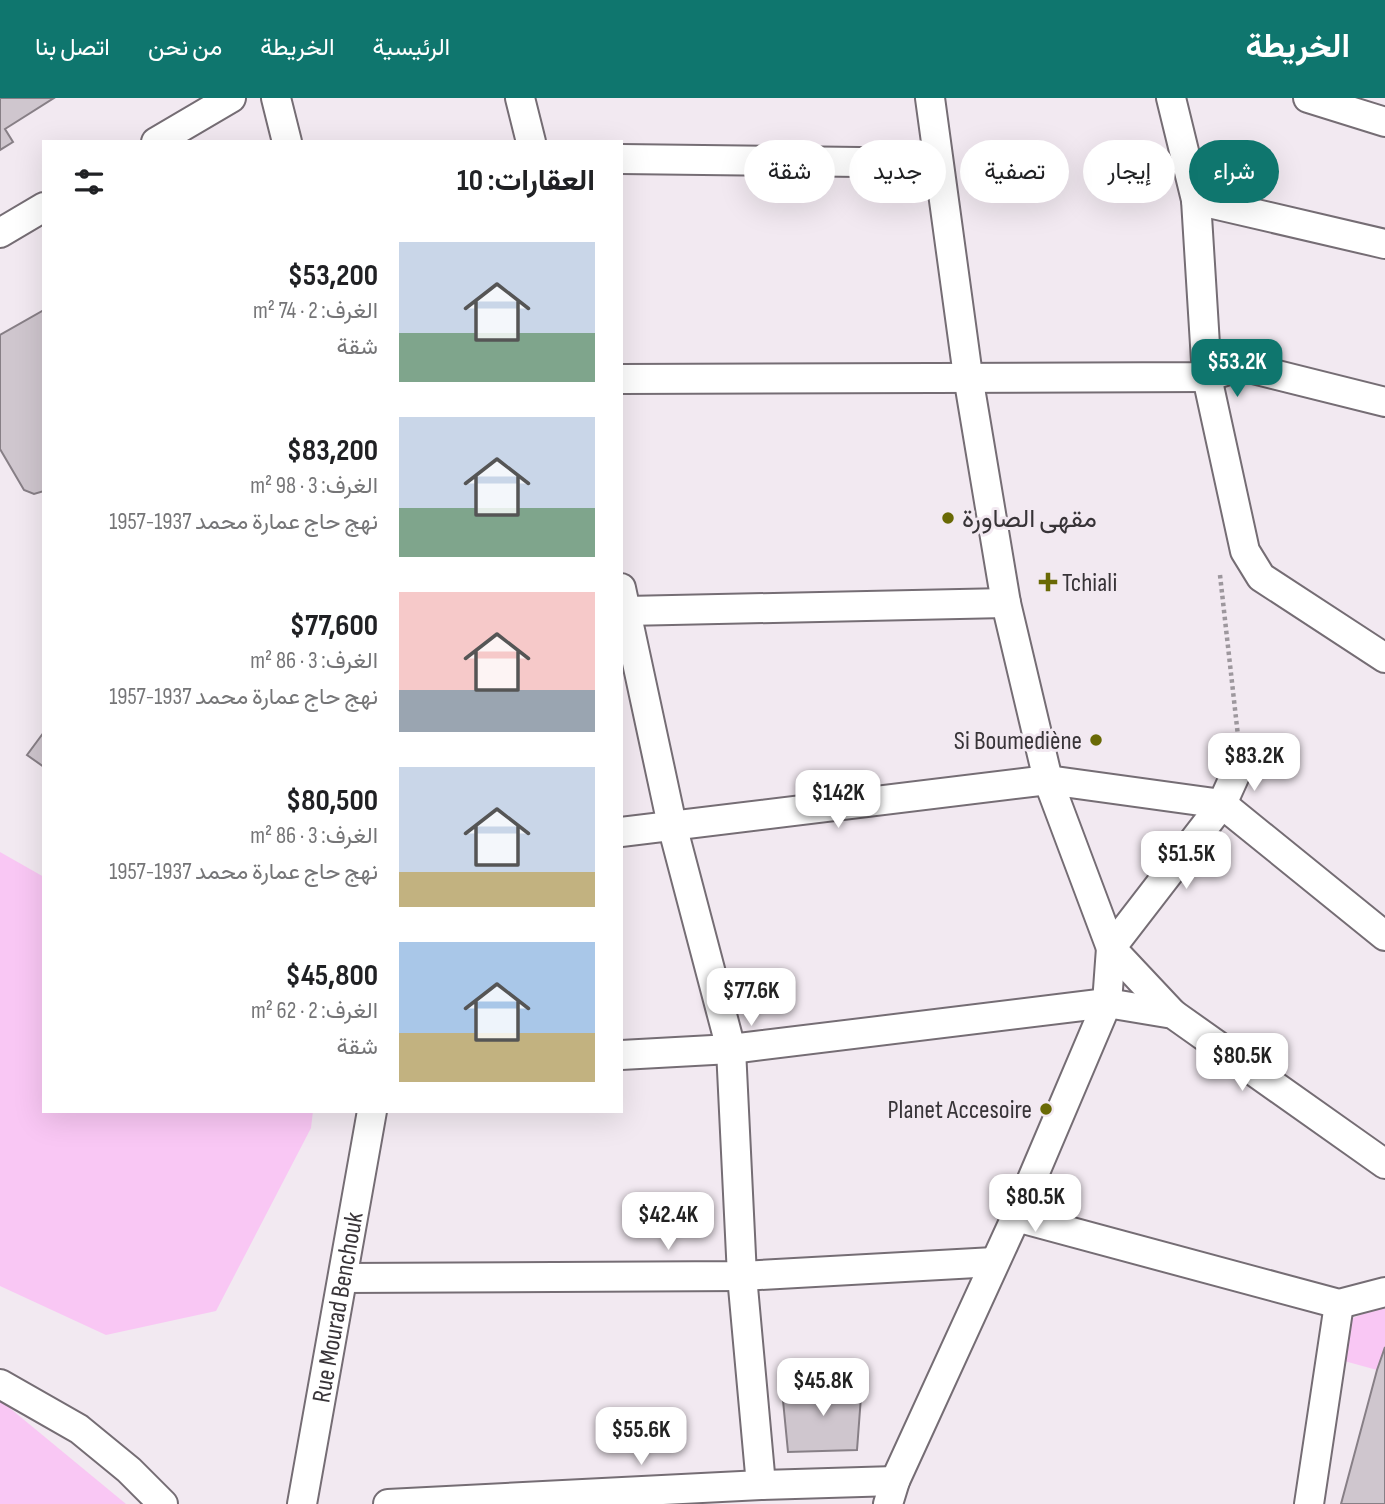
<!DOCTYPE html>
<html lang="ar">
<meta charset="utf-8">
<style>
body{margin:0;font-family:"Sofia Sans Condensed",Vazirmatn,sans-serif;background:#f2f2f2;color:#202124;direction:rtl;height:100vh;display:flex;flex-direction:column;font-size:26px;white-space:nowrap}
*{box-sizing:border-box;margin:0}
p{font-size:23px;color:#757577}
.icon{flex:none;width:38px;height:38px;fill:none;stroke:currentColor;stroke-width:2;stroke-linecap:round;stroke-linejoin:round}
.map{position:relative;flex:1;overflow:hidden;direction:ltr}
.panel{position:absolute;left:42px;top:42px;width:581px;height:973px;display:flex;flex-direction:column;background:#fff;border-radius:0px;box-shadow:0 7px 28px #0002;direction:rtl}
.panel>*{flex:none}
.top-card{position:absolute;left:644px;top:42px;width:635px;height:63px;direction:rtl;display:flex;gap:14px}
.price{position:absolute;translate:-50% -60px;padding:0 16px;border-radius:14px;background:#fff;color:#222;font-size:23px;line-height:46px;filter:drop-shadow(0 2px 4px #0008)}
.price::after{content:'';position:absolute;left:50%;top:42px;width:21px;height:16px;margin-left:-10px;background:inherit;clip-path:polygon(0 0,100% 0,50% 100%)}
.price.selected{background:#0f766e;color:#fff}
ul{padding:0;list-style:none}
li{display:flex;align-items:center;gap:21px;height:175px;padding:0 28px}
li span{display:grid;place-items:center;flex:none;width:196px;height:140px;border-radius:0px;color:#555}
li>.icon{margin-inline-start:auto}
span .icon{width:84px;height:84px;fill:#fffc;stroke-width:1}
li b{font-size:30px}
h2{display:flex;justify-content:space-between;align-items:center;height:84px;padding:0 28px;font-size:30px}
.chip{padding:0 24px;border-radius:32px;background:#fff;box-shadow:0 7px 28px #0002;font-size:24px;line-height:63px}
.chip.selected{background:#0f766e;color:#fff}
header{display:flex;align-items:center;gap:42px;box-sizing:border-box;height:98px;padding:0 35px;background:#0f766e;color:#fff}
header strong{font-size:33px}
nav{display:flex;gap:38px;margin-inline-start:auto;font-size:24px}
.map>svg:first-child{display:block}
.green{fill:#f9c7f4}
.building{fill:#cfc6ce;stroke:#877f86;stroke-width:2}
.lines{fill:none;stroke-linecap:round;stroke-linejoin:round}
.minor-casing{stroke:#756d74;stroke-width:32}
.path{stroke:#9d979d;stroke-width:4.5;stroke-dasharray:3.5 3.5;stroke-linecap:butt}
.minor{stroke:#fff;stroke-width:28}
.poi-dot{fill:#696905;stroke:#f2e9f1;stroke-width:2.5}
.labels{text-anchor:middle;stroke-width:6;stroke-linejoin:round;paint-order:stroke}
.poi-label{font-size:26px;fill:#383438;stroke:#f2e9f1;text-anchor:start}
.street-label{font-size:26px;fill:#383438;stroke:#f2e9f1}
</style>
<header>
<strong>الخريطة</strong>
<nav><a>الرئيسية</a><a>الخريطة</a><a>من نحن</a><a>اتصل بنا</a></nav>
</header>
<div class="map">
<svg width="1385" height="1406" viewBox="0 0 1385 1406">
<rect width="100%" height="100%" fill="#f2e9f1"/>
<g class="green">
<polygon points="0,754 44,779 44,1013 313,1013 311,1030 216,1213 106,1237 0,1188"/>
<polygon points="1385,1207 1385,1406 1377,1272 1337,1261 1348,1222"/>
<polygon points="0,1302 126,1406 0,1406"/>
</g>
<g class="building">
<polygon points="0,0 54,0 5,31 13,44 0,52"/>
<polygon points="44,212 44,393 34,396 24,392 0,351 0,237"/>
<polygon points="44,634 44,669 27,657"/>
<polygon points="1385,1249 1385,1406 1341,1406 1377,1272"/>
<polygon points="862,1285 857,1352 788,1354 782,1292"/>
</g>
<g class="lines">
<g class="minor-casing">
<g id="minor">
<polyline points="276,0 287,44"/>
<polyline points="520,0 531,44"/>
<polyline points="930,0 968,278 1006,505 1048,682 1111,850 1173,916"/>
<polyline points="1171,0 1196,102 1207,279 1245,453 1261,479 1385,560"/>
<polyline points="1308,0 1385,24"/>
<polyline points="156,44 231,0"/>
<polyline points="621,61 937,65"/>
<polyline points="1196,102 1385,146"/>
<polyline points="0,135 44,109"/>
<polyline points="621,281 1207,279 1241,268 1385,304"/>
<polyline points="621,490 672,727 731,951 742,1178 761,1387"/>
<polyline points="626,513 1006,505"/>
<polyline points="621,734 1048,682 1222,706 1385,838"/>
<polyline points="621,957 731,951 1107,905 1173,916 1385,1066"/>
<polyline points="1016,1119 1339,1206 1385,1194"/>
<polyline points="343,1180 742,1178 994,1164"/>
<polyline points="0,1286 79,1331 129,1372 163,1406"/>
<path id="s1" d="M 302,1406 L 372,1013"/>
<polyline points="388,1406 761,1387 895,1383"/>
<polyline points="888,1406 895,1383 1016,1119 1107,905 1111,850 1222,706 1241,664"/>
<polyline points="1309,1406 1339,1206"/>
</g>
</g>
<polyline class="path" points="1220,477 1238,638"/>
<use href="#minor" class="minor"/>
</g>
<g class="poi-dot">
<circle cx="948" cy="420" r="7"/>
<path d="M1044.5 473.5h7v7h7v7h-7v7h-7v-7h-7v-7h7z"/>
<circle cx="1096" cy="642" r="7"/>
<circle cx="1046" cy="1011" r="7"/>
</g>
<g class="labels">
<g class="poi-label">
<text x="962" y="429">مقهى الصاورة</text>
<text x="1062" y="493">Tchiali</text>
<text x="1082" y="651" text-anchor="end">Si Boumediène</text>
<text x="1032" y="1020" text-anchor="end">Planet Accesoire</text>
</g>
<g class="street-label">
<text dy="9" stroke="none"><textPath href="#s1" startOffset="200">Rue Mourad Benchouk</textPath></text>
</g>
</g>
</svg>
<b class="price selected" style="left:1237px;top:301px">$53.2K</b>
<b class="price" style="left:1254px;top:695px">$83.2K</b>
<b class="price" style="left:838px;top:732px">$142K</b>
<b class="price" style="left:1186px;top:793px">$51.5K</b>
<b class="price" style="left:751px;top:930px">$77.6K</b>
<b class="price" style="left:1242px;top:995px">$80.5K</b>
<b class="price" style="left:1035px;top:1136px">$80.5K</b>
<b class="price" style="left:668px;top:1154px">$42.4K</b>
<b class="price" style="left:823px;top:1320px">$45.8K</b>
<b class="price" style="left:641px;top:1369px">$55.6K</b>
<div class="top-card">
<a class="chip selected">شراء</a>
<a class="chip">إيجار</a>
<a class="chip">تصفية</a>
<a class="chip">جديد</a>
<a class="chip">شقة</a>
</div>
<section class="panel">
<h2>العقارات: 10<svg class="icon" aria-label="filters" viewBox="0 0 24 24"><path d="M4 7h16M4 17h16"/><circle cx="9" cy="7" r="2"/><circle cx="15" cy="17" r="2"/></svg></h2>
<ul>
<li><span style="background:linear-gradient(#c9d6e8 65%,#7fa58c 0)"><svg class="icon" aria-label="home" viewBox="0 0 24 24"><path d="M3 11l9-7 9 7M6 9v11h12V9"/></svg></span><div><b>$53,200</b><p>الغرف: 2 · 74 m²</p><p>شقة</p></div></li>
<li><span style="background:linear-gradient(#c9d6e8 65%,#7fa58c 0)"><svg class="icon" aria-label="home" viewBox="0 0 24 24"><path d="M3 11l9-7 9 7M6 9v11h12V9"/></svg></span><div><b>$83,200</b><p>الغرف: 3 · 98 m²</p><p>نهج حاج عمارة محمد 1937-1957</p></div></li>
<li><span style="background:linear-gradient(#f6c9c9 70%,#9aa5b1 0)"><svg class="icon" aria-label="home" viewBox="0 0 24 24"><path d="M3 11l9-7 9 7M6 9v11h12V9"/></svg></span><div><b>$77,600</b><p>الغرف: 3 · 86 m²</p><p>نهج حاج عمارة محمد 1937-1957</p></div></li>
<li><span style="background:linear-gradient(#c9d6e8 75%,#c2b280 0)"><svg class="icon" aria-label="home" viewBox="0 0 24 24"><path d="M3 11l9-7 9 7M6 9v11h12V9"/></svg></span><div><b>$80,500</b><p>الغرف: 3 · 86 m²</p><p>نهج حاج عمارة محمد 1937-1957</p></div></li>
<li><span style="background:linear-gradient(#a9c7e8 65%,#c2b280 0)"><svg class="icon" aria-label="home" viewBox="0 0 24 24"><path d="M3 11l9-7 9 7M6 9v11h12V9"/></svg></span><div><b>$45,800</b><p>الغرف: 2 · 62 m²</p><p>شقة</p></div></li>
</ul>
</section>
</div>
